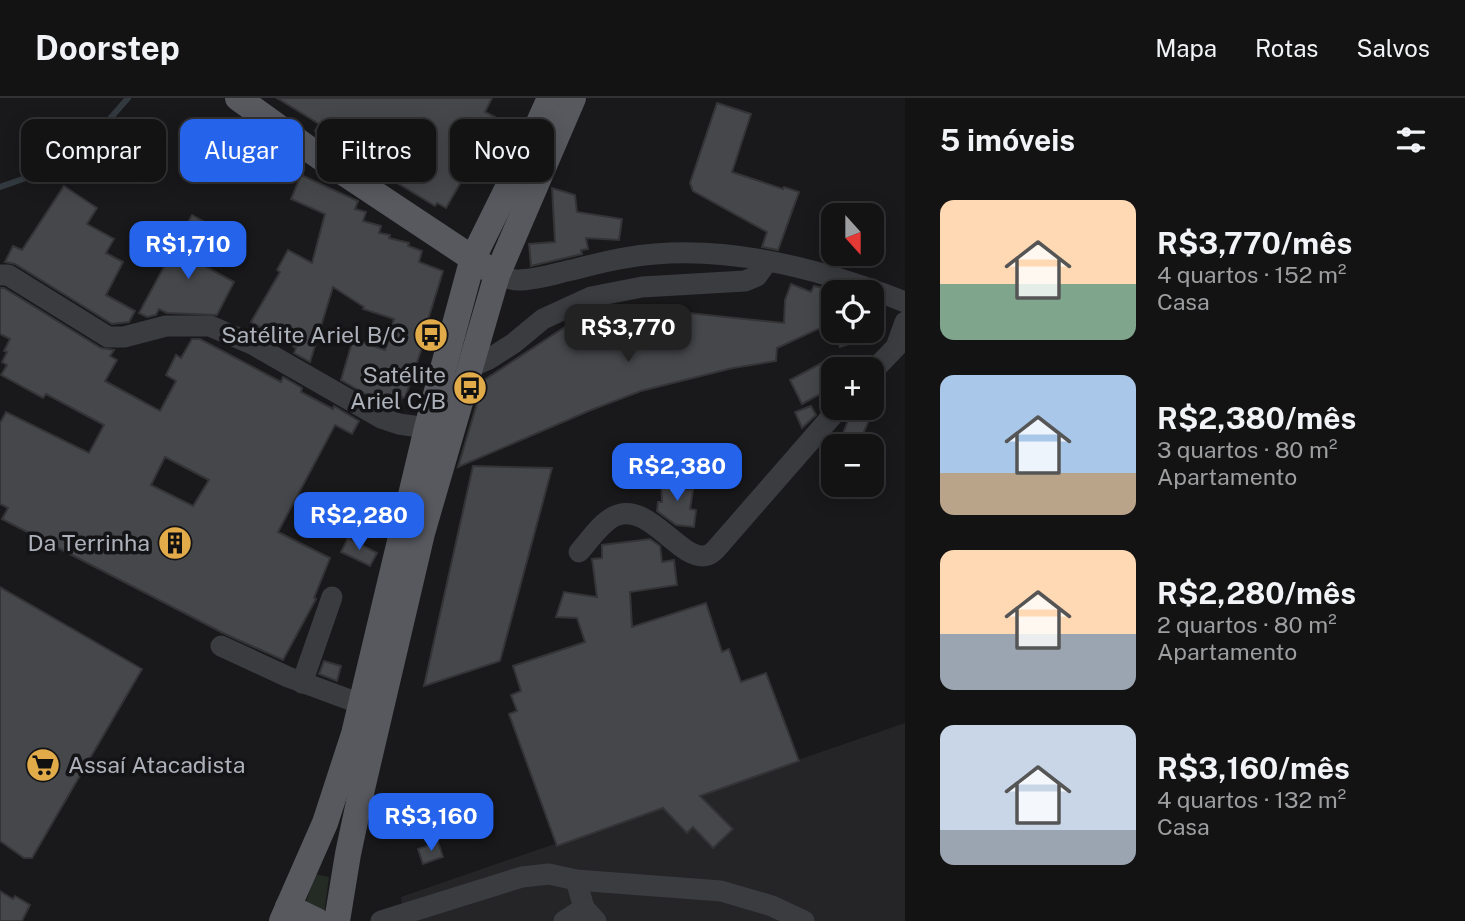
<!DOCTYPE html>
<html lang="pt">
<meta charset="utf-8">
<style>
body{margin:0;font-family:"Public Sans",sans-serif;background:#1c1c1d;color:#f1f3f6;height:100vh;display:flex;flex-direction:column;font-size:26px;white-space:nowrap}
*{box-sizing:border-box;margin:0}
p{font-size:23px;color:#9d9ea0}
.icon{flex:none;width:38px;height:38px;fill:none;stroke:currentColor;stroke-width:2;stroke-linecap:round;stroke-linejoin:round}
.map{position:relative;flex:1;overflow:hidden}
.details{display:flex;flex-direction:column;background:#131314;width:560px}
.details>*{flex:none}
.banner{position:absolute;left:21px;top:21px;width:665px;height:63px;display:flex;gap:14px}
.needle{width:46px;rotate:159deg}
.buttons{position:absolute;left:821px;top:105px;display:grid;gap:14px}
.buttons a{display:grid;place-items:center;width:63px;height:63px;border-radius:14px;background:#131314;box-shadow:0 4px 18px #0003,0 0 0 2px #323234;font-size:35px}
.price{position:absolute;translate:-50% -60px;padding:0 16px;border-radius:14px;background:#2563eb;color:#fff;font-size:23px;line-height:46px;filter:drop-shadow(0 2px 4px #0008)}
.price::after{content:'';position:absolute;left:50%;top:42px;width:21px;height:16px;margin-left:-10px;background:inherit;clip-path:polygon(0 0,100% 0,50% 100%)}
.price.current{background:#222;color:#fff}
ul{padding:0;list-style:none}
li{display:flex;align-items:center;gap:21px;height:175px;padding:0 35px}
li span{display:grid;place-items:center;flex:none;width:196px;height:140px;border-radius:14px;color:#555}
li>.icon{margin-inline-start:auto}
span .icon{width:84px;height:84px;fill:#fffc;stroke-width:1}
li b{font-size:30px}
h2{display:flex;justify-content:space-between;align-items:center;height:84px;padding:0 35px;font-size:30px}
.chip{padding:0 24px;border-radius:14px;background:#131314;box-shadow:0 4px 18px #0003,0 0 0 2px #323234;font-size:24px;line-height:63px}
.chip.current{background:#2563eb;color:#fff}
header{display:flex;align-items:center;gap:42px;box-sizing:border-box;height:98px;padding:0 35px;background:#131314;border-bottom:2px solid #323234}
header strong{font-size:33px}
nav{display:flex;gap:38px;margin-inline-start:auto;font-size:24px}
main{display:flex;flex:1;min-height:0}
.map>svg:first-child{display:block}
.built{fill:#252528}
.green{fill:#242b24}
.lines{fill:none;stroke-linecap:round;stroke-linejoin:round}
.stream{stroke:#323a40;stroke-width:6}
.building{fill:#46474b;stroke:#343437;stroke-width:2;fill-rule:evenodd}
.minor{stroke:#3b3c40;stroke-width:21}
.major{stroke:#57595f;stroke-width:26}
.labels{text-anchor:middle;stroke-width:7;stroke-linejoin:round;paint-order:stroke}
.poi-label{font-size:23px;fill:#adb1ba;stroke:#141416;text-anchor:end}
</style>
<header>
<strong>Doorstep</strong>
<nav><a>Mapa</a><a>Rotas</a><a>Salvos</a></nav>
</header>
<main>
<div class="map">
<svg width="905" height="823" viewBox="0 0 905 823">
<rect width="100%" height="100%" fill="#19191b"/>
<polygon class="built" points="905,625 905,823 404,823 401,799"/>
<polygon class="green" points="315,776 329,779 324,816 305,807"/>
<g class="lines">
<polyline class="stream" points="0,89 49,72 108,23 128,0"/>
</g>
<g class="building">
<polygon points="277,0 492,0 485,14 519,31 516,38 491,32 446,110 437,105 435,108 366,66 371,56 341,40 336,49 315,33 319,26"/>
<polygon points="717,5 751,16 732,74 783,91 784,89 799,94 778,152 762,149 767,134 693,93 690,85"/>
<polygon points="301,77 358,103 355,111 366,114 363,123 381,128 379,135 390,137 389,140 409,145 408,148 422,153 419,164 443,173 428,222 431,223 405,300 402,299 398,312 386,308 341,282 353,241 385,252 394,221 363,211 364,209 333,189 310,264 294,255 296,250 251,224 280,174 277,172 288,152 312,165 325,116 291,101"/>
<polygon points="64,88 97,110 87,126 114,141 106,155 123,164 106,197 135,213 129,224 112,226 15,166 5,164 13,148 22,152"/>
<polygon points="552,90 575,97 577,114 622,121 619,142 586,140 588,151 581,152 582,156 531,168 529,146 555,144"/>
<polygon points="192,117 208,126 190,160 234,184 217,217 167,215 159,211 156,217 147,219 139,215"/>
<polygon points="791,186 811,194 814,188 838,194 833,194 833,236 820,230 777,250 776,263 733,270 641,293 591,312 458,369 484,282 565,229 660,212 784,225 785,202"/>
<path d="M 0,190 L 4,190 L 101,250 L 114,252 L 110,258 L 117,262 L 105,283 L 160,313 L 176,283 L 166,277 L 176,257 L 181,260 L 192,241 L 200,241 L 281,284 L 283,279 L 302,290 L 301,294 L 333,311 L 334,308 L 359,323 L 352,336 L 335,327 L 278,434 L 330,460 L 314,500 L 316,501 L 283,562 L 223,535 L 2,421 L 8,410 L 0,406 L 0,325 L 6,314 L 89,355 L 104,327 L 46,296 L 43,300 L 1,277 L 7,267 L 2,264 L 7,254 L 4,253 L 10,241 L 0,236 ZM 165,359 L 209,382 L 193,408 L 151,387 Z"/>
<polygon points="834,233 880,233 880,235 840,249"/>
<polygon points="833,259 833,289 802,306 790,282"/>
<polygon points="811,308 816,317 802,330 795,314"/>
<polygon points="853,310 874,310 858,348 838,348"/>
<polygon points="473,368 552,370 500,563 424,588"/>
<polygon points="661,381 685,381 685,391 693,392 690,411 696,412 694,429 676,427 657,413 658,404 662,404"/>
<polygon points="348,440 377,455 370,468 341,454"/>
<polygon points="650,441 660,448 662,464 674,462 677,487 630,494 632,529 706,505 722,554 729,551 741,584 766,575 799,663 700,698 733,731 713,750 693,729 687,735 663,710 557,748 509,616 517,613 511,597 521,593 513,568 585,544 577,520 556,519 564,494 597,499 592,461 602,460 602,447"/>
<polygon points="0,489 142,571 32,760 24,760 0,743"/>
<polygon points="324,563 341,568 337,583 319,576"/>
<polygon points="438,744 443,759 423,766 418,751"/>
<polygon points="0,793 13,801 15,798 30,807 22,823 0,823"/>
</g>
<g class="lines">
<g class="minor">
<polyline points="0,177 8,177 108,239 124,239 166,228 210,228 252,246 381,320 399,326 427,330"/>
<path d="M 497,177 C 504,179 511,182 518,182 C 537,182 557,175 576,171 C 602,164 628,158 655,156 C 739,149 827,173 905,204"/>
<polyline points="470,269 489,261 514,245 543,221 591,199 642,189 745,183 757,178 767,164"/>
<polyline points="872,274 896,249 905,224"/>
<path d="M 579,454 C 589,443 600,426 613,419 C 649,400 681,467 708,457 C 711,456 714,453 716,451 L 839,310"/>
<polyline points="221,548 288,579 361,606"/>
<polyline points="302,585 332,499"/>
<polyline points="576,782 584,810 596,823"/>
<polyline points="381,823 522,779 549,776 576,782 721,793 772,808 804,823"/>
<polyline points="564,823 584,810"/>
</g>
<g class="major">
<polyline points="238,0 320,59 487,170"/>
<polyline points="288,809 317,823"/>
<polyline points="282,823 325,725 354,636 427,330 473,160 527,51 550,0"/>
<polyline points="337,823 348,756 361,695 422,435 497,177 573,0"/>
</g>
</g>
<defs>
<g id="bus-disc" transform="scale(1.75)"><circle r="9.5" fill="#e2ab4a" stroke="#141416"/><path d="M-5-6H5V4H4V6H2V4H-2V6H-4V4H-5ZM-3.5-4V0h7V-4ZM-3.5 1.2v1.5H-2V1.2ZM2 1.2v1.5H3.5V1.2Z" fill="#111"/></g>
<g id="building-disc" transform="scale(1.75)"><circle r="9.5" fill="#e2ab4a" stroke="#141416"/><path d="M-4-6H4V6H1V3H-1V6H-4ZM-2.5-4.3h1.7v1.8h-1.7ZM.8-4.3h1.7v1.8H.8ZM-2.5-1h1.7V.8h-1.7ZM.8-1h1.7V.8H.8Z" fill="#111"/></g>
<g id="supermarket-disc" transform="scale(1.75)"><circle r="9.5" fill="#e2ab4a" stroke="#141416"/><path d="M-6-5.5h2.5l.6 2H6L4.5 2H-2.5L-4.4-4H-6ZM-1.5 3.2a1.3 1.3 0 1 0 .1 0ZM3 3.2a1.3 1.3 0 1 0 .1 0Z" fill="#111"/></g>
</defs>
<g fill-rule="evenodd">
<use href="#bus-disc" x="431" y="237"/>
<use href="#bus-disc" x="470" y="290"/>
<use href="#building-disc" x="175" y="445"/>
<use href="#supermarket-disc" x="43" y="667"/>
</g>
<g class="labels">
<g class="poi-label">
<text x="406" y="245">Satélite Ariel B/C</text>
<text x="446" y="285">Satélite<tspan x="446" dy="26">Ariel C/B</tspan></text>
<text x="150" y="453">Da Terrinha</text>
<text x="68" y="675" text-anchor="start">Assaí Atacadista</text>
</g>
</g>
</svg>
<div class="buttons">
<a><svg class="needle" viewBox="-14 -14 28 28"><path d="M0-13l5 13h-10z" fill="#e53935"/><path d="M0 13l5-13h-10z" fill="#9d9ea0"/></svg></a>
<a><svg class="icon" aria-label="locate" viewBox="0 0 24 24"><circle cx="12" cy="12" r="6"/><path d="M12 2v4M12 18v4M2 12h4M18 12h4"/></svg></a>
<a>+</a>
<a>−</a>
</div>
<b class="price" style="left:188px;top:183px">R$1,710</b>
<b class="price current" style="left:628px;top:266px">R$3,770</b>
<b class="price" style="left:677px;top:405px">R$2,380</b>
<b class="price" style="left:359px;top:454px">R$2,280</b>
<b class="price" style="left:431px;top:755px">R$3,160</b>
<div class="banner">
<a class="chip">Comprar</a>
<a class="chip current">Alugar</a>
<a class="chip">Filtros</a>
<a class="chip">Novo</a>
</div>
</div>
<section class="details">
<h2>5 imóveis<svg class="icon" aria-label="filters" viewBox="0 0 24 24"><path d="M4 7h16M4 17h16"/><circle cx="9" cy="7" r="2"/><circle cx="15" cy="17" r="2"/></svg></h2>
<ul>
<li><span style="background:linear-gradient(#ffd9b3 60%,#7fa58c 0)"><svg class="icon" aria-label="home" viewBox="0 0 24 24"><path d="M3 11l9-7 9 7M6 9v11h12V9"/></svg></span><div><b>R$3,770/mês</b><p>4 quartos · 152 m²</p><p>Casa</p></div></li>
<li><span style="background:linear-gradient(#a9c7e8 70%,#b9a48a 0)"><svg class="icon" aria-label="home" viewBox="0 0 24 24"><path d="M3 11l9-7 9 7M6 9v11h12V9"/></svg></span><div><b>R$2,380/mês</b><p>3 quartos · 80 m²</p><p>Apartamento</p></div></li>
<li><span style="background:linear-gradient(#ffd9b3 60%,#9aa5b1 0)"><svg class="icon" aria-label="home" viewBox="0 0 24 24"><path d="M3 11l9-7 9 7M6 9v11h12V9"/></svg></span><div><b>R$2,280/mês</b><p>2 quartos · 80 m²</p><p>Apartamento</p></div></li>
<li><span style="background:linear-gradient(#c9d6e8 75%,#9aa5b1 0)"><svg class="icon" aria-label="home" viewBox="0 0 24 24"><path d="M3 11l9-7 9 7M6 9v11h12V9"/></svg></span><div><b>R$3,160/mês</b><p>4 quartos · 132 m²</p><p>Casa</p></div></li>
</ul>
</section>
</main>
